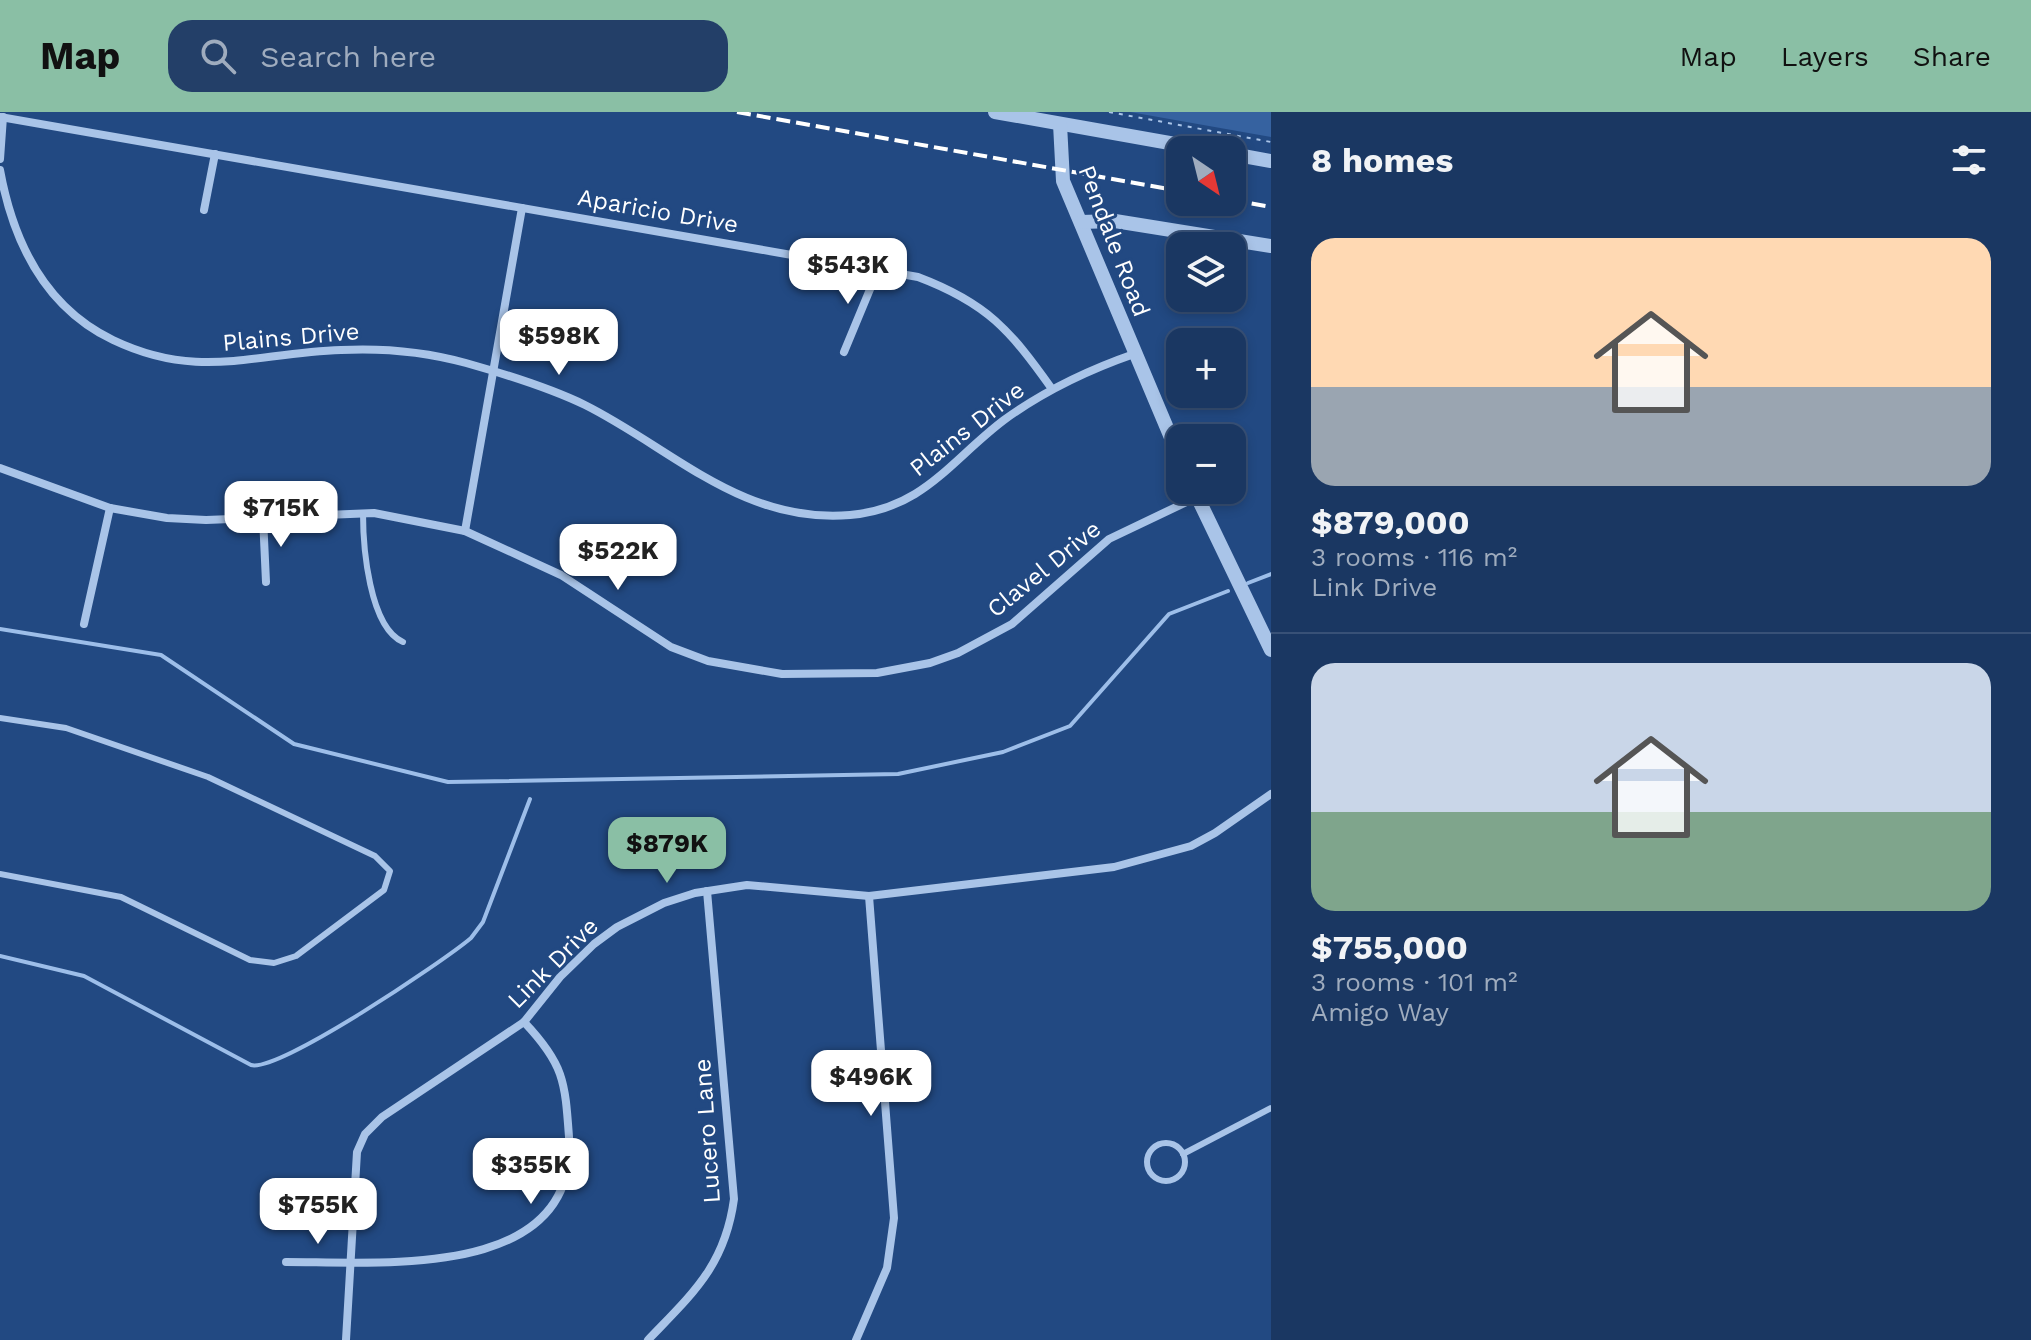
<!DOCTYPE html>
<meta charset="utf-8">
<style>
body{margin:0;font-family:"Work Sans",sans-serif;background:#233f68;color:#f1f3f6;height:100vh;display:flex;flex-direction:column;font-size:30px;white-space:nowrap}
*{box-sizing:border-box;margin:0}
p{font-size:26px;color:#9facbe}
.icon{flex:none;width:44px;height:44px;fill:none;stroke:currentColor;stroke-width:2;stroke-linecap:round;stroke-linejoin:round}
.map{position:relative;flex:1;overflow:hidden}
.side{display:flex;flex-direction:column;background:#1a3762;width:760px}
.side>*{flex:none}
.needle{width:52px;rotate:145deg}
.tools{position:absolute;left:1166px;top:24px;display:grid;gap:16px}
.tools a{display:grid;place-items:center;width:80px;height:80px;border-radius:16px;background:#1a3762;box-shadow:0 4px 12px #0003,0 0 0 2px #385177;font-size:40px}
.price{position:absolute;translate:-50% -68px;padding:0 18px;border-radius:16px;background:#fff;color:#222;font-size:26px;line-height:52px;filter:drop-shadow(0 2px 4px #0008)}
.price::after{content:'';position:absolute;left:50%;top:48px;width:24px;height:18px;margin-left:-12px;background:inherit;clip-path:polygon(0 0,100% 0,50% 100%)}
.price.current{background:#8abfa5;color:#111}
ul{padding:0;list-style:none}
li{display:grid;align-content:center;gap:16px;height:424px;padding:0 40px}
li+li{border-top:2px solid #385177}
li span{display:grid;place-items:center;height:248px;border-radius:24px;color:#555}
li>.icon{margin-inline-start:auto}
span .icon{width:144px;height:144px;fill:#fffc;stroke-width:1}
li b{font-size:34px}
h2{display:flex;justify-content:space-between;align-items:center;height:96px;padding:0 40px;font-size:34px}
header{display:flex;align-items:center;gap:48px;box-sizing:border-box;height:112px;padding:0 40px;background:#8abfa5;color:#111}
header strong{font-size:38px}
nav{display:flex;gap:44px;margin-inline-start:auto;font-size:28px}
.search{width:560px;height:72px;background:#233f68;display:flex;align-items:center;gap:20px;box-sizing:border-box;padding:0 28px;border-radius:24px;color:#9facbe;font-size:30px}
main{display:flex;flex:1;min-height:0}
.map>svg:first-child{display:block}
.green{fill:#3662a0}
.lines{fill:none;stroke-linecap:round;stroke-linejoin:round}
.stream{stroke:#9dbee9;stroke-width:4}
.path{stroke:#a9c4e8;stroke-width:2;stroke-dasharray:4 6;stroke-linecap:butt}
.service{stroke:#a9c4e8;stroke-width:6}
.minor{stroke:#a9c4e8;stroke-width:8}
.tertiary{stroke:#a9c4e8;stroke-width:14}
.rail{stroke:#fff;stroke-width:4;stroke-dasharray:14 6;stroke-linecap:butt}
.labels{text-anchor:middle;stroke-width:6;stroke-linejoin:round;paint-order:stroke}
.street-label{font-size:24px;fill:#fff;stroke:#224982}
</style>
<header>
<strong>Map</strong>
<div class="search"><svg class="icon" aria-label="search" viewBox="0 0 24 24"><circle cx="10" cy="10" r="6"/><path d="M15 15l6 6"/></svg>Search here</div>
<nav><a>Map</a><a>Layers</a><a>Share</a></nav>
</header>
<main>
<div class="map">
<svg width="1271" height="1228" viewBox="0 0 1271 1228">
<rect width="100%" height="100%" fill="#224982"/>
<polygon class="green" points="1130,0 1271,0 1271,25"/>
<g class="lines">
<g class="stream">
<polyline points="1248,471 1271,462"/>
<polyline points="0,517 161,543 294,632 448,670 898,662 1003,640 1070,614 1169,502 1228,479"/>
<path d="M 0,844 L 84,864 L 251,953 C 278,961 444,849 471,826 L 483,810 L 530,687"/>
</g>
<polyline class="path" points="1109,0 1271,30"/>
<g class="service">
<path d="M 363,401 C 363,434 369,515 403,530"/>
<polyline points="0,606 66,616 208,665 375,744 390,759 384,778 296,844 274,851 250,848 121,785 0,762"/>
<circle cx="1166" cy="1050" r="19"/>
<polyline points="1183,1042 1271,996"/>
</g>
<g class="minor">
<path d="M 0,5 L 918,165 C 987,191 1010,218 1052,277"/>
<polyline points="0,47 3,5"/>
<path d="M 0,58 C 13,129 44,195 113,228 C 199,269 253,241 341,238 C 382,236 426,240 466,251 C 505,262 548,275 585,293 C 673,337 742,412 850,403 C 923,397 951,348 1004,308 C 1044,279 1088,258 1134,242"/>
<polyline points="204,98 215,42"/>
<polyline points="844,240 878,158"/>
<polyline points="0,356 110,396 167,406 206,408 374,401 465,419 561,463 671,535 708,549 782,562 877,561 930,551 958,541 1012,512 1109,427 1197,385"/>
<polyline points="263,405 266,470"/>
<polyline points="465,419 522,96"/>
<polyline points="84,512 110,396"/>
<path d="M 286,1150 C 380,1150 579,1169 569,1025 C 565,969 564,952 524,910"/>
<polyline points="346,1228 357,1040 365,1022 382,1005 524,910 560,865 594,832 617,815 664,791 695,781 747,773 869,784 1114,755 1191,734 1215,721 1271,682"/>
<path d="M 648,1228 C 692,1182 725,1154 734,1087 L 707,779"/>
<polyline points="856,1228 887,1156 894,1106 869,784"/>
</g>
<g class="tertiary">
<polyline points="995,0 1209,38"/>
<polyline points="1060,12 1063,69 1180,347"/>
<polyline points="1232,42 1271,49"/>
<polyline points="1081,110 1115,109 1271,134"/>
<polyline points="1194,378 1271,538"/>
</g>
<g class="rail">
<polyline points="737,0 1180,79"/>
<polyline points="1232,88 1271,95"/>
</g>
</g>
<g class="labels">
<g class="street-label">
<text transform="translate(658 99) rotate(10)" y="8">Aparicio Drive</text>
<text transform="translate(1114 129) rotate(69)" y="8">Pendale Road</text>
<text transform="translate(291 225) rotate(-5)" y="8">Plains Drive</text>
<text transform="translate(967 317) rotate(-38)" y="8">Plains Drive</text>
<text transform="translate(1044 457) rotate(-39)" y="8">Clavel Drive</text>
<text transform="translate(553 851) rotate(-45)" y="8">Link Drive</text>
<text transform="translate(707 1019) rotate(-94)" y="8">Lucero Lane</text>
</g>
</g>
</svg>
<div class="tools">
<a><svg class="needle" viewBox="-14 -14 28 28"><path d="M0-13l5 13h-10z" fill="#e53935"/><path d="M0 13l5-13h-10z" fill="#9facbe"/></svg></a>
<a><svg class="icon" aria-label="layers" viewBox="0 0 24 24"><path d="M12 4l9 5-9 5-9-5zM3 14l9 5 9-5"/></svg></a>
<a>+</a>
<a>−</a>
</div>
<b class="price" style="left:848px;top:194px">$543K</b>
<b class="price" style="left:559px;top:265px">$598K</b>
<b class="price" style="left:281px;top:437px">$715K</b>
<b class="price" style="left:618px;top:480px">$522K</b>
<b class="price current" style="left:667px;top:773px">$879K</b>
<b class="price" style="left:871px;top:1006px">$496K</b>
<b class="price" style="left:531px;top:1094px">$355K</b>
<b class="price" style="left:318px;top:1134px">$755K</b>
</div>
<section class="side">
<h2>8 homes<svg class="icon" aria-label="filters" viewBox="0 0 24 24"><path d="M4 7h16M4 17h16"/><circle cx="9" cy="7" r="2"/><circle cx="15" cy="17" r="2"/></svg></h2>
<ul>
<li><span style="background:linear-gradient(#ffd9b3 60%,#9aa5b1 0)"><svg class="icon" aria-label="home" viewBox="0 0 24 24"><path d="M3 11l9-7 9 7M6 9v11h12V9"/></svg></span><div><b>$879,000</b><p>3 rooms · 116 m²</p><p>Link Drive</p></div></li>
<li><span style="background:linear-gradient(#c9d6e8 60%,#7fa58c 0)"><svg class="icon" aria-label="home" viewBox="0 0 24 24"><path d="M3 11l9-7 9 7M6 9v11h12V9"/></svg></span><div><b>$755,000</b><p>3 rooms · 101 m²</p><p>Amigo Way</p></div></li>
</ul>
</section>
</main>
